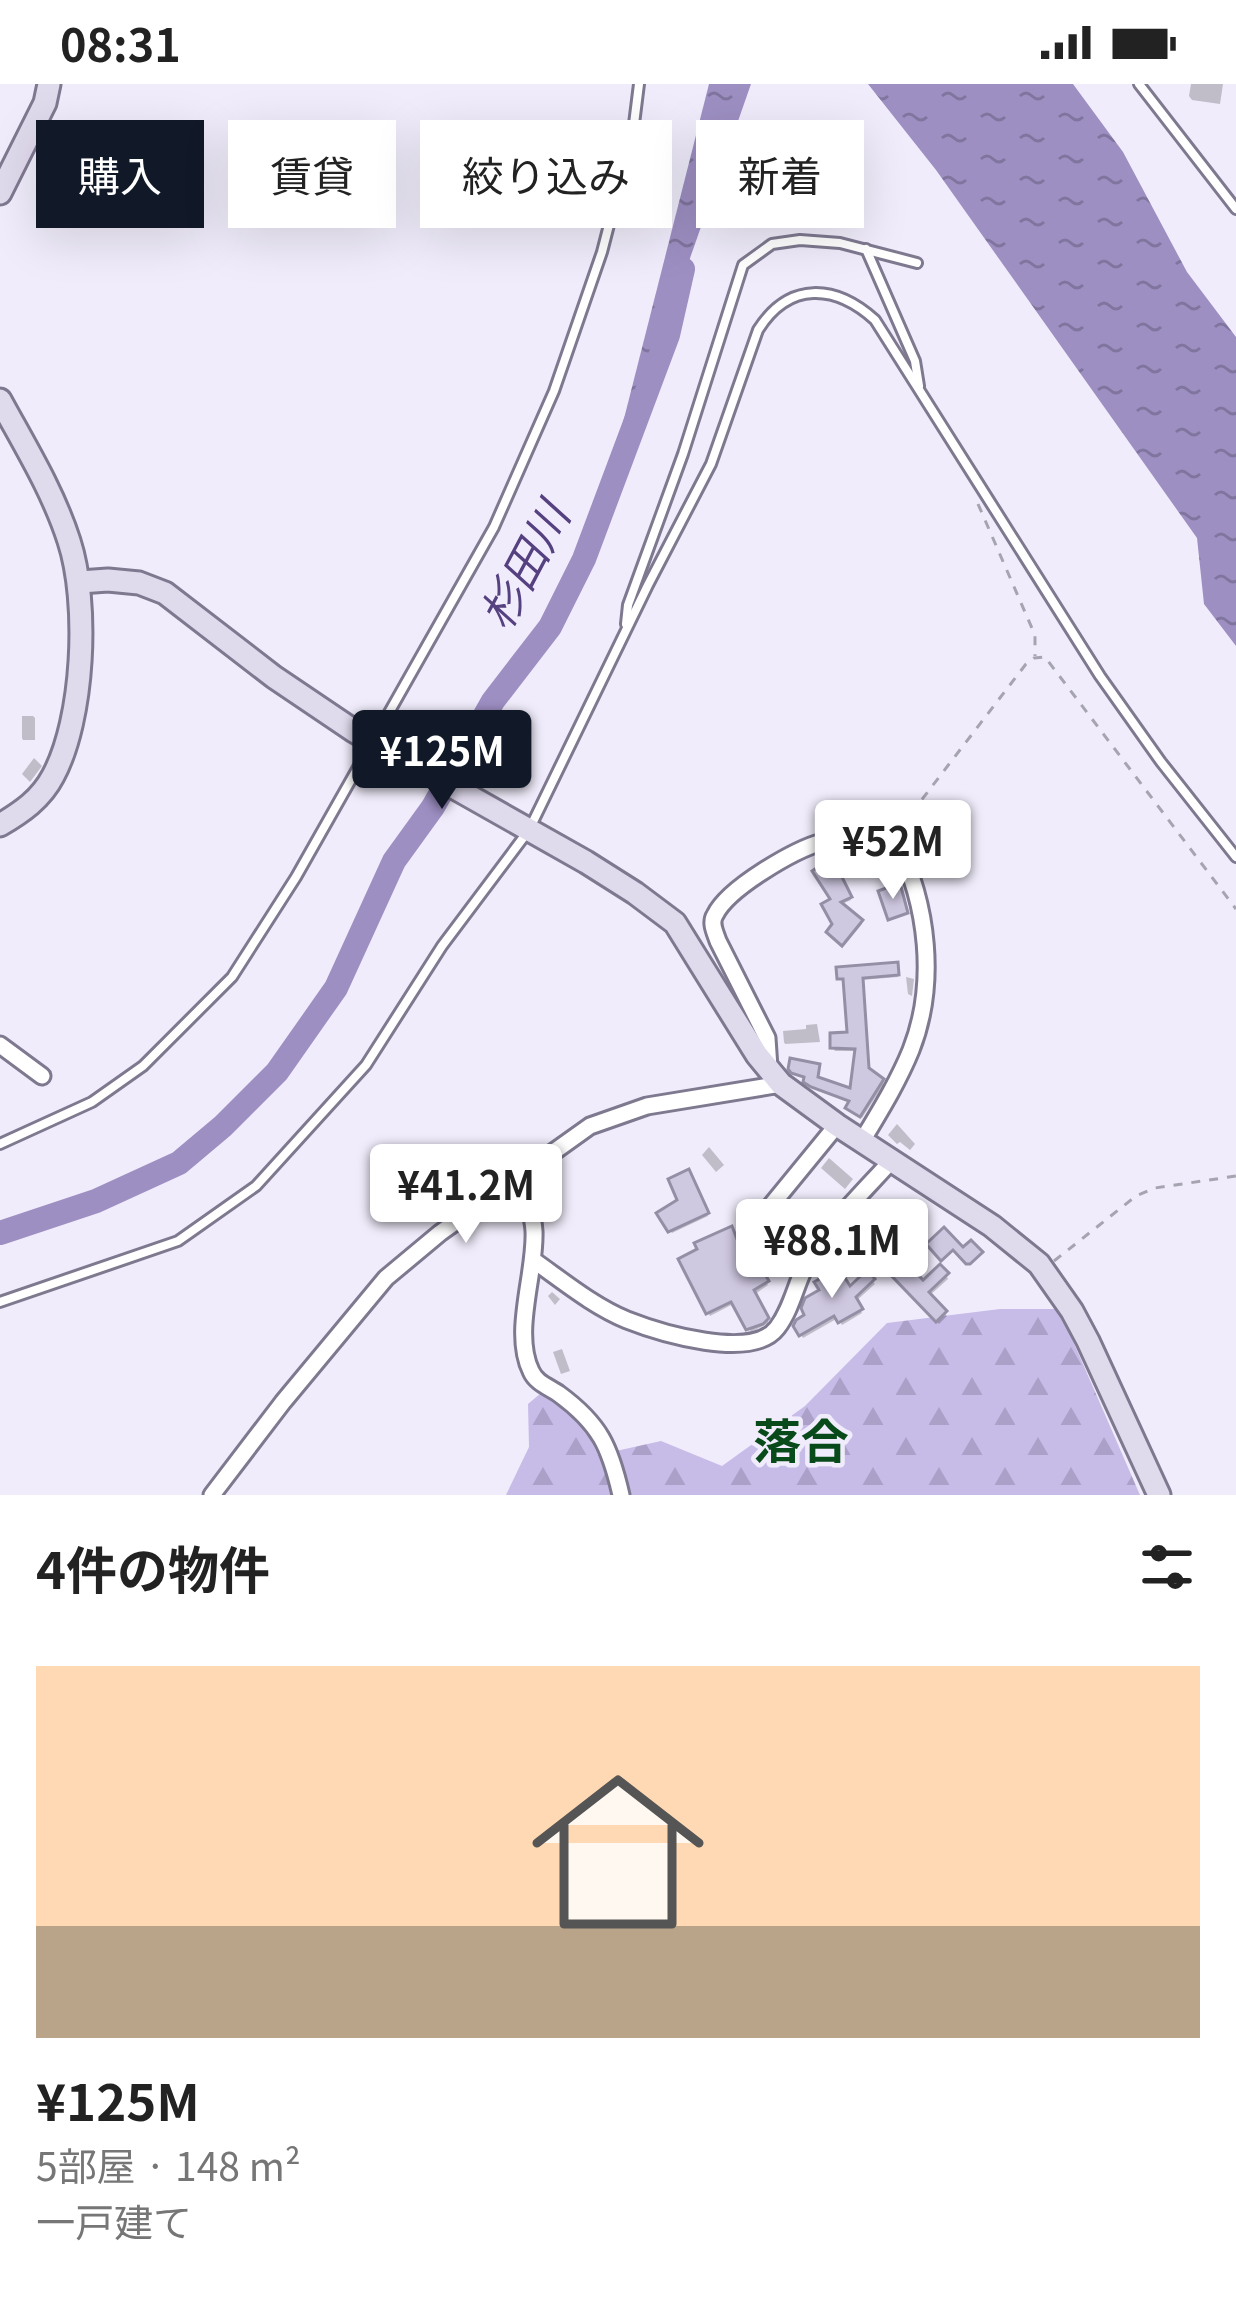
<!DOCTYPE html>
<html lang="ja">
<meta charset="utf-8">
<style>
body{margin:0;font-family:Georgia,"Noto Sans JP",serif;background:#f6f6f6;color:#222;height:100vh;display:flex;flex-direction:column;font-size:45px;white-space:nowrap}
*{box-sizing:border-box;margin:0}
p{font-size:39px;color:#767676}
.icon{flex:none;width:66px;height:66px;fill:none;stroke:currentColor;stroke-width:2;stroke-linecap:round;stroke-linejoin:round}
.map{position:relative;height:1411px;overflow:hidden}
.details{display:flex;flex-direction:column;background:#fff;flex:1}
.details>*{flex:none}
.hud{position:absolute;left:36px;top:36px;width:1164px;height:108px;display:flex;gap:24px}
.price{position:absolute;translate:-50% -102px;padding:0 27px;border-radius:12px;background:#fff;color:#222;font-size:39px;line-height:78px;filter:drop-shadow(0 3px 6px #0008)}
.price::after{content:'';position:absolute;left:50%;top:72px;width:36px;height:27px;margin-left:-18px;background:inherit;clip-path:polygon(0 0,100% 0,50% 100%)}
.price.selected{background:#111827;color:#fff}
ul{padding:0;list-style:none}
li{display:grid;align-content:center;gap:24px;height:636px;padding:0 36px}
li span{display:grid;place-items:center;height:372px;border-radius:0px;color:#555}
li>.icon{margin-inline-start:auto}
span .icon{width:216px;height:216px;fill:#fffc;stroke-width:1}
li b{font-size:51px}
h2{display:flex;justify-content:space-between;align-items:center;height:144px;padding:0 36px;font-size:51px}
.tag{padding:0 42px;border-radius:0px;background:#fff;box-shadow:0 12px 48px #0002;font-size:42px;line-height:108px}
.tag.selected{background:#111827;color:#fff}
.status{display:flex;justify-content:space-between;align-items:center;height:84px;padding:0 60px;background:#fff;direction:ltr}
.status svg{height:33px;fill:currentColor}
.map>svg:first-child{display:block}
.forest{fill:url(#forest-firs)}
.water{fill:url(#water-ripples)}
.shadow{fill:#0003}
.lines{fill:none;stroke-linecap:round;stroke-linejoin:round}
.river{stroke:#9d8fc2;stroke-width:24}
.building{fill:#cfc8e1;stroke:#958fa6;stroke-width:3}
.lane-casing{stroke:#7f7990;stroke-width:14}
.street-casing{stroke:#7f7990;stroke-width:21}
.secondary-casing{stroke:#7f7990;stroke-width:27}
.path{stroke:#a7a4b1;stroke-width:3;stroke-dasharray:9 9;stroke-linecap:butt}
.lane{stroke:#fff;stroke-width:8}
.street{stroke:#fff;stroke-width:15}
.secondary{stroke:#e0daed;stroke-width:21}
.labels{text-anchor:middle;stroke-width:9;stroke-linejoin:round;paint-order:stroke}
.water-label{font-size:45px;font-style:italic;fill:#554080;stroke:#f0ecfb}
.quarter-label{font-size:48px;font-weight:bold;fill:#084a1a;stroke:#f0ecfb}
</style>
<div class="status"><b>08:31</b><svg viewBox="0 0 49 12"><path d="M0 12V9h3v3zM5 12V6h3v6zM10 12V3h3v9zM15 12V0h3v12zM26 1h20v11H26zM47 4h2v5h-2z"/></svg></div>
<div class="map">
<svg width="1236" height="1411" viewBox="0 0 1236 1411">
<defs>
<pattern id="forest-firs" width="22" height="20" patternUnits="userSpaceOnUse" patternTransform="scale(3)"><rect width="22" height="20" fill="#c7bbe8"/><path d="M5 1l3.5 6h-7zM16 11l3.5 6h-7z" fill="#aba1c8"/></pattern>
<pattern id="water-ripples" width="26" height="14" patternUnits="userSpaceOnUse" patternTransform="scale(3)"><rect width="26" height="14" fill="#9d8fc2"/><path d="M2 4q2-2 4 0t4 0M15 11q2-2 4 0t4 0" fill="none" stroke="#80759e"/></pattern>
</defs>
<rect width="100%" height="100%" fill="#f0ecfb"/>
<path class="forest" d="M 1000,1225 L 1059,1225 L 1140,1411 L 506,1411 L 529,1363 L 528,1320 L 541,1309 C 570,1325 586,1341 598,1371 L 661,1357 L 722,1382 L 805,1322 L 887,1239 Z"/>
<g class="water">
<polygon points="709,0 751,0 598,437"/>
<polygon points="868,0 1073,0 1123,68 1187,188 1236,253 1236,562 1204,520 1197,454 936,86"/>
</g>
<g class="shadow">
<polygon points="1191,0 1223,0 1220,20 1192,16 1189,12"/>
<polygon points="22,632 33,632 35,634 35,656 23,656 22,654"/>
<polygon points="34,674 42,682 30,698 22,690"/>
<polygon points="843,770 851,782 837,790 851,816 840,821 862,840 844,862 831,851 836,841 834,817 816,788"/>
<polygon points="898,884 898,893 862,896 869,988 884,1000 862,1034 850,1026 851,1019 815,1005 808,1001 807,995 796,991 792,985 818,983 818,996 852,1008 858,967 835,967 833,964 850,950 846,897 840,894"/>
<polygon points="906,893 914,895 912,912 908,910"/>
<polygon points="817,940 820,958 785,960 784,958 783,947 806,945 806,941"/>
<polygon points="897,1040 915,1060 910,1066 900,1058 897,1060 888,1051"/>
<polygon points="709,1063 724,1081 716,1088 702,1071"/>
<polygon points="829,1074 853,1095 845,1105 821,1084"/>
<polygon points="688,1089 708,1132 672,1149 660,1130 681,1117"/>
<polygon points="895,1125 914,1145 908,1150 890,1130"/>
<polygon points="682,1176 747,1188 757,1182 768,1201 754,1211 769,1239 751,1248 735,1219 710,1232"/>
<polygon points="887,1185 923,1200 946,1191 948,1195 929,1212 947,1232 939,1240"/>
<polygon points="866,1190 875,1200 855,1218 862,1229 842,1241 838,1234 803,1254 796,1242 849,1207"/>
<polygon points="552,1208 560,1215 555,1221 548,1212"/>
<polygon points="562,1265 570,1287 561,1290 553,1268"/>
</g>
<g class="lines">
<polyline class="river" points="0,1149 96,1117 179,1079 223,1042 277,988 336,904 394,777 433,723 493,617 550,543 584,475 668,251 683,185"/>
</g>
<g class="building">
<polygon points="844,766 852,778 839,787 852,813 841,818 863,836 842,862 826,848 832,840 821,820 830,815 812,787"/>
<polygon points="900,799 908,829 888,836 878,807"/>
<polygon points="898,878 899,891 863,894 869,984 884,995 860,1033 845,1024 849,1017 811,1003 803,998 804,993 791,989 788,985 790,974 820,980 818,993 850,1004 855,965 830,964 830,949 847,948 843,895 837,895 836,883"/>
<polygon points="689,1085 709,1129 668,1148 656,1129 677,1116 668,1095"/>
<polygon points="732,1142 748,1184 758,1178 769,1197 754,1206 769,1234 763,1240 746,1246 731,1218 706,1230 678,1175 697,1165 694,1159"/>
<polygon points="944,1143 963,1163 971,1156 983,1168 970,1180 966,1180 953,1166 941,1177 926,1160"/>
<polygon points="896,1167 923,1196 940,1180 949,1189 929,1208 947,1227 936,1238 881,1181"/>
<polygon points="839,1184 850,1202 867,1186 875,1195 856,1213 863,1225 838,1239 834,1232 799,1252 793,1242 796,1236 804,1231 801,1224 805,1214 819,1206 814,1198"/>
</g>
<g class="lines">
<g class="lane-casing">
<g id="lane">
<polyline points="1139,0 1236,125"/>
<polyline points="866,165 915,277 919,302"/>
<polyline points="626,540 628,521 683,370 743,181 772,160 800,156 840,159 917,179"/>
<polyline points="0,1060 92,1018 143,982 232,893 296,793 494,443 554,307 602,168 633,48 639,0"/>
<path d="M 0,1218 L 178,1157 L 256,1102 L 366,981 L 442,862 L 529,746 L 648,501 L 711,380 L 758,246 C 789,197 835,200 875,236 L 1100,592 L 1161,678 L 1236,773"/>
</g>
</g>
<g class="street-casing">
<g id="street">
<polyline points="0,961 42,992"/>
<path d="M 769,984 L 767,954 L 718,857 C 715,848 710,839 715,831 C 728,804 794,766 822,758 C 846,751 873,750 896,757 C 928,820 937,900 911,966 C 898,998 880,1027 862,1057"/>
<path d="M 517,1094 C 525,1110 533,1129 534,1147 C 536,1189 512,1248 531,1287 C 536,1299 549,1303 559,1310 C 600,1340 610,1363 621,1411"/>
<path d="M 809,1173 C 775,1166 756,1164 769,1124 L 837,1041"/>
<path d="M 533,1176 C 563,1197 593,1222 627,1236 C 660,1249 752,1277 777,1244 C 794,1222 797,1191 813,1168 C 835,1135 865,1106 892,1076"/>
<polyline points="212,1411 283,1318 386,1194 440,1149 590,1042 647,1022 781,1000"/>
</g>
</g>
<g class="secondary-casing">
<g id="secondary">
<polyline points="0,109 45,19 49,0"/>
<path d="M 0,316 C 25,362 53,407 69,457 C 89,518 84,635 53,692 C 41,715 22,728 0,741"/>
<polyline points="80,498 108,496 139,499 165,509 274,593 354,647 586,778 635,809 675,839 757,971 781,1000 837,1041 992,1142 1039,1180 1072,1227 1088,1257 1159,1411"/>
</g>
</g>
<g class="path">
<polyline points="978,420 1035,551 1035,572"/>
<polyline points="900,744 1026,580 1034,574 1045,573 1236,825"/>
<polyline points="1054,1177 1136,1112 1155,1104 1236,1092"/>
</g>
<use href="#lane" class="lane"/>
<use href="#street" class="street"/>
<use href="#secondary" class="secondary"/>
</g>
<g class="labels">
<g class="water-label">
<text transform="translate(525 482) rotate(-62)" y="16">杉田川</text>
</g>
<g class="quarter-label">
<text x="801" y="1375">落合</text>
</g>
</g>
</svg>
<b class="price selected" style="left:442px;top:728px">¥125M</b>
<b class="price" style="left:893px;top:818px">¥52M</b>
<b class="price" style="left:466px;top:1162px">¥41.2M</b>
<b class="price" style="left:832px;top:1217px">¥88.1M</b>
<div class="hud">
<a class="tag selected">購入</a>
<a class="tag">賃貸</a>
<a class="tag">絞り込み</a>
<a class="tag">新着</a>
</div>
</div>
<section class="details">
<h2>4件の物件<svg class="icon" aria-label="filters" viewBox="0 0 24 24"><path d="M4 7h16M4 17h16"/><circle cx="9" cy="7" r="2"/><circle cx="15" cy="17" r="2"/></svg></h2>
<ul>
<li><span style="background:linear-gradient(#ffd9b3 70%,#b9a48a 0)"><svg class="icon" aria-label="home" viewBox="0 0 24 24"><path d="M3 11l9-7 9 7M6 9v11h12V9"/></svg></span><div><b>¥125M</b><p>5部屋 · 148 m²</p><p>一戸建て</p></div></li>
</ul>
</section>
